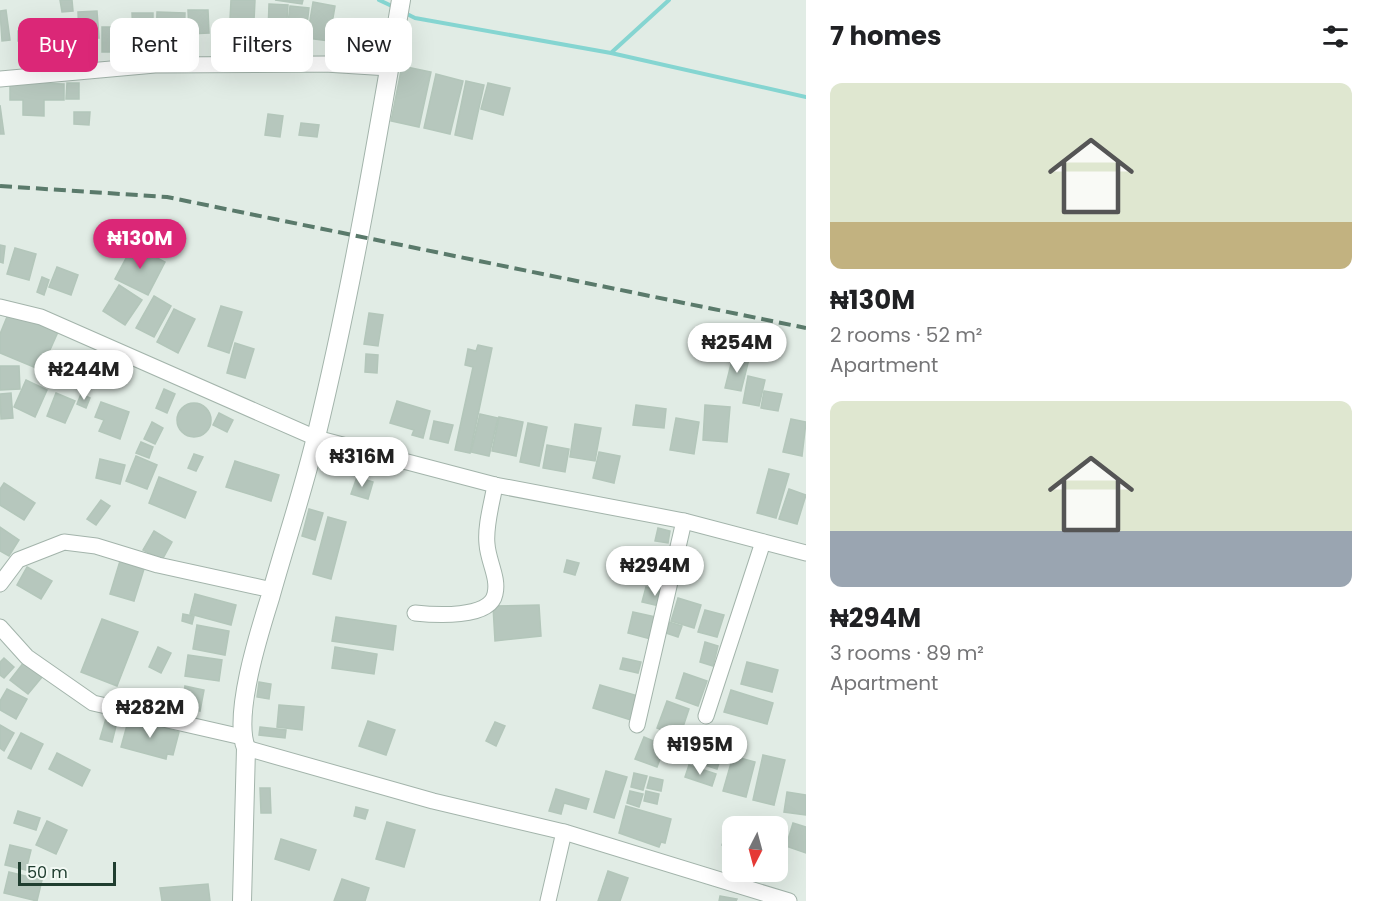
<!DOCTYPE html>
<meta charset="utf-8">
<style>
body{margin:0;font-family:Poppins,sans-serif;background:#f6f6f6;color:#202124;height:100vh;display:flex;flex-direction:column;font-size:22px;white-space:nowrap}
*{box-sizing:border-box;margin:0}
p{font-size:20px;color:#757577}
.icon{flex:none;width:33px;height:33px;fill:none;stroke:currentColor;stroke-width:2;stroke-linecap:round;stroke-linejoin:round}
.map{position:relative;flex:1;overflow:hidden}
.details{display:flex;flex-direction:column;background:#fff;width:570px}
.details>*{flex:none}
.hud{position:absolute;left:18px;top:18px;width:570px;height:54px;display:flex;gap:12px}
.needle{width:39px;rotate:186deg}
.controls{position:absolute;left:722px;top:816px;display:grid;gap:12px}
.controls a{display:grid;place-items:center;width:66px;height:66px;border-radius:12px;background:#fff;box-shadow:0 6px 24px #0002;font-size:30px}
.scale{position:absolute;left:18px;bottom:15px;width:98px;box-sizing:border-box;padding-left:6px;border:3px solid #203e30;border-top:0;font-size:16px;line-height:21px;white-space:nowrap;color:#203e30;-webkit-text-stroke:4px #f2f9f4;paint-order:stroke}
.price{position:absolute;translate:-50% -51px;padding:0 14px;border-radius:21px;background:#fff;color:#222;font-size:20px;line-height:39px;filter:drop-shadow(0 2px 3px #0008)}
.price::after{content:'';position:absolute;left:50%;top:36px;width:18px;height:14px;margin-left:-9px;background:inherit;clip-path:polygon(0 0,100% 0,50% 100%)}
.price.selected{background:#db2777;color:#fff}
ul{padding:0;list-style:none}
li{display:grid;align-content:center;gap:12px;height:318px;padding:0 24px}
li span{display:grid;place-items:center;height:186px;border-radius:12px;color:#555}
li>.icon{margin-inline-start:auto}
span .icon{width:108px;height:108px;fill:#fffc;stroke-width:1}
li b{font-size:26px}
h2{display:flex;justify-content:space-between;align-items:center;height:72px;padding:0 24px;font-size:26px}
.tag{padding:0 21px;border-radius:12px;background:#fff;box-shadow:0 6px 24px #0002;font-size:21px;line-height:54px}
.tag.selected{background:#db2777;color:#fff}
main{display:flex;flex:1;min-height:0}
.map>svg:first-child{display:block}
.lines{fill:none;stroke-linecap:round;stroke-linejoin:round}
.stream{stroke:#85d5d1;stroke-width:4}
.building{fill:#b6c7bd;stroke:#b3c6ba;stroke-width:1.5}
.minor-casing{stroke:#a3b4ab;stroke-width:17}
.tertiary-casing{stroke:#a3b4ab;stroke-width:20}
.minor{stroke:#fff;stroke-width:15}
.tertiary{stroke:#fff;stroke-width:18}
.rail{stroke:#5a7a6b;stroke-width:4;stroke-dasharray:12 6;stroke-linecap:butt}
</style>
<main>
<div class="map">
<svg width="806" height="901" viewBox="0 0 806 901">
<rect width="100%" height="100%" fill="#e1ece5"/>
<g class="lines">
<g class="stream">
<polyline points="379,0 396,8"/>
<polyline points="405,13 415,18 611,53 806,97"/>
<polyline points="612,52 669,0"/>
</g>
</g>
<g class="building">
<polygon points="60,0 72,0 73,11 62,12"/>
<polygon points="231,0 255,0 253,41 229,40"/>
<polygon points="275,0 303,0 302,4"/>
<polygon points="313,2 335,6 329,41 307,38"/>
<polygon points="269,4 288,5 286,34 268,33"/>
<polygon points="290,6 309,8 305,42 286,40"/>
<polygon points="6,10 10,40 2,41 0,11"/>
<polygon points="188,10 208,10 209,33 189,34"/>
<polygon points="97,11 99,38 79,39 78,12"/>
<polygon points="157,12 185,13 184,43 156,42"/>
<polygon points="132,13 153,13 153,36 133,36"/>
<polygon points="102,27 125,27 124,46 119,46 119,52 102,52"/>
<polygon points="18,31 47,31 48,46 35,46 35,41 18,41"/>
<rect x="54" y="32" width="14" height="14"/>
<polygon points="402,66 431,72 419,127 391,121"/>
<polygon points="436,74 463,81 450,134 424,128"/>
<polygon points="466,81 484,85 472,139 455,135"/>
<polygon points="10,82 64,84 64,100 44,100 44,116 23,115 23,100 10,100"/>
<polygon points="67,83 79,83 79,99 66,99"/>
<polygon points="488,83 510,88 503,115 481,109"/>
<polygon points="0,105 4,134 0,134"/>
<polygon points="74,112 90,112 89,125 74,124"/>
<polygon points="268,114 283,116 280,137 265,135"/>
<polygon points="301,123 319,125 317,137 299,135"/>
<polygon points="0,245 5,246 3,263 0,262"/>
<polygon points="133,245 165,262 148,295 115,279"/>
<polygon points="15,248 36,254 29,280 7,274"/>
<polygon points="57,267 78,275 71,295 49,287"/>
<polygon points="42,277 49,280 44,295 37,292"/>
<polygon points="119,285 142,300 125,325 103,311"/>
<polygon points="154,296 171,306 154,337 136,328"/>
<polygon points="221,306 242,312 229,353 208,346"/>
<polygon points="174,309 195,319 178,353 157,342"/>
<polygon points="9,312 58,332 41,370 0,353 0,334"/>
<polygon points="369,313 383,315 378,346 364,344"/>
<polygon points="235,343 254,349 245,378 227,373"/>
<polygon points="478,345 492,348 470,453 455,450 473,367 465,365 468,349 476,351"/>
<polygon points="366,354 378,355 377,373 365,372"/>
<polygon points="733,356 749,359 741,391 725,388"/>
<polygon points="0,366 19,366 20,389 0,390"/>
<polygon points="748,376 765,380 759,406 743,403"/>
<polygon points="26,380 47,390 35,417 14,407"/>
<polygon points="164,389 175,394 167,413 156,408"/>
<polygon points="764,391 782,394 778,411 761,408"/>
<polygon points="11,393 13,418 1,419 0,394"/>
<polygon points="56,393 75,401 65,423 47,416"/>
<polygon points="81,394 90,398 86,408 77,404"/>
<polygon points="397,401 430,411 423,438 412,435 414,430 390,423"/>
<polygon points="101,402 129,412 120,439 99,431 104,420 95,417"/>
<circle cx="194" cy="420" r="17"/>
<polygon points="636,405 666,409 664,428 633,425"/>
<polygon points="705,405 730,407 727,442 703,440"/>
<polygon points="219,413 233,420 227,432 213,425"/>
<polygon points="480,414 498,418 489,456 471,452"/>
<polygon points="499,417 523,422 516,456 492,451"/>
<polygon points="676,418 699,422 694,454 670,450"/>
<polygon points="791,419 806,422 802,456 783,452"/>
<polygon points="434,421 453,425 448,443 430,439"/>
<polygon points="152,422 163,428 155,444 144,439"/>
<polygon points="528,423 547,427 539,466 520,462"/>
<polygon points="575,424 601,428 595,461 570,457"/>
<polygon points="141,442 153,447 149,458 136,453"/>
<polygon points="547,445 569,449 565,472 543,468"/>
<polygon points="599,452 620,456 614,483 593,478"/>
<polygon points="194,454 203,457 196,471 188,468"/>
<polygon points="136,456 157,465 147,489 126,481"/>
<polygon points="100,459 125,465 120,484 96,478"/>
<polygon points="235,461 279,475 271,501 226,487"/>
<polygon points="769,469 789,474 776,518 757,513"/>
<polygon points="159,477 196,492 185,518 149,503"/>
<polygon points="357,477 373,482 368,499 351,494"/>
<polygon points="4,483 35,503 24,520 0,505 0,489"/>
<polygon points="789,489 806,495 797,524 779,519"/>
<polygon points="101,500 110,506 96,525 87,519"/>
<polygon points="309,509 323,513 315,540 302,536"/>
<polygon points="328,517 346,522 331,579 313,574"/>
<polygon points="0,527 19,540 9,556 0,551"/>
<polygon points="658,528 670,531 668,543 655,541"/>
<polygon points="154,531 172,542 162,560 143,550"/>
<polygon points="567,560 579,563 575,575 564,572"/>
<polygon points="120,561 144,569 134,601 110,594"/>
<polygon points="27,567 52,581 41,599 17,585"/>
<polygon points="657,576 670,578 667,589 655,587"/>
<polygon points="646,587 668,592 664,607 642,602"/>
<polygon points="195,594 236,605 231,625 190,614"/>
<polygon points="678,598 701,605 694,628 671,621"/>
<polygon points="539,605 541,636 495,641 493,606"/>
<polygon points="705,610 724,615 717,637 698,632"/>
<polygon points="633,612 656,617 651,639 628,633"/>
<polygon points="183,614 194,616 192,624 182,621"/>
<polygon points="336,617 396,626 393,650 332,641"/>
<polygon points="102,619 138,632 117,686 81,672"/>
<polygon points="669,622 682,626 678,637 666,633"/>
<polygon points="197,625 229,631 225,655 193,649"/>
<polygon points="705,642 718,646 713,666 700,662"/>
<polygon points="158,647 171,653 161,673 149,667"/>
<polygon points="335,647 377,654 374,674 332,668"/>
<polygon points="188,655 222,660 219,681 185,676"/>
<polygon points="4,658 14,667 4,678 0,675 0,662"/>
<polygon points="623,658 641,662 638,673 620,669"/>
<polygon points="24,662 42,677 28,694 10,680"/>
<polygon points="747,662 778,670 772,692 741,684"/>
<polygon points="684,673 707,681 698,706 676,698"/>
<polygon points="259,682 271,684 269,699 257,697"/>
<polygon points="600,685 638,696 631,720 593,708"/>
<polygon points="185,686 204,690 200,711 181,707"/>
<polygon points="7,689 27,699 16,719 0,710 0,701"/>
<polygon points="731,690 773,703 767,724 724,712"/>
<polygon points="667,701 689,709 680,736 657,728"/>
<polygon points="279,705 304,707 302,730 277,727"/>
<polygon points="107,715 118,718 112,742 100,739"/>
<polygon points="129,718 179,732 173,755 167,754 166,759 121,747"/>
<polygon points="368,721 395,730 386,755 359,746"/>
<polygon points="495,722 505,726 496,746 486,741"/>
<polygon points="0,725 14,733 4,751 0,748"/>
<polygon points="260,727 286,730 285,738 259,735"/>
<polygon points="699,732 726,739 722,752 695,745"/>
<polygon points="21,733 43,744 31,769 8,758"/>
<polygon points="644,737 665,746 657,767 635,759"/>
<polygon points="695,749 721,757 717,769 692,761"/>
<polygon points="57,753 90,770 82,786 49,769"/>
<polygon points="763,755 785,760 774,805 753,800"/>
<polygon points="733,756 755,762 746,797 723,791"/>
<polygon points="689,765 716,774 712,786 685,777"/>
<polygon points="606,771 627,777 614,818 594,812"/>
<polygon points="634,773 647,776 643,790 631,787"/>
<polygon points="650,777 663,780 661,791 647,788"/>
<polygon points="260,788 270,788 271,813 261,813"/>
<polygon points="556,789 589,799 586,809 564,803 561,814 549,811"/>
<polygon points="630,791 643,794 639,807 627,803"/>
<polygon points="646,791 659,794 657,804 644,801"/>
<polygon points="787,792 806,795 806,815 784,812"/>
<polygon points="626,806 671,819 665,843 661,842 659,847 619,833"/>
<polygon points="356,807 368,810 365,819 354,816"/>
<polygon points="18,811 40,818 36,830 14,823"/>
<polygon points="47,821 67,830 56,854 36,845"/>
<polygon points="387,822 415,830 404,867 376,859"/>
<polygon points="730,823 739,826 732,826 732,849 722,845"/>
<polygon points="793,823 806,827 806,853 786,846"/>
<polygon points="281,839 316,850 309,870 275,859"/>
<polygon points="10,845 31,850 26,870 5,865"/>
<polygon points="608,871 628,878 620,901 598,901"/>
<polygon points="9,872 42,880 37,901 4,893"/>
<polygon points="342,879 369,888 365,901 334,901"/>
<polygon points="208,884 210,901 162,901 160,888"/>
<polygon points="720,896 737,899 736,901 719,901"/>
</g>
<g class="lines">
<g class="minor-casing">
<g id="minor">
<polyline points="0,79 155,65 325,64 389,68"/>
<polyline points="0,307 41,317 316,438 495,485 684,521 806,553"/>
<polyline points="0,584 18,560 64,542 96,546 158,565 272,590"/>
<path d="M 415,613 C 434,615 490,619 495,594 C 499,578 488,561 487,544 C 485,526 492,503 495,485"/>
<polyline points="0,627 27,657 93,703 242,737"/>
<polyline points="706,716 763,542"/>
<polyline points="637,725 684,521"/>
<polyline points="246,748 433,801 564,832 789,901"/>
<polyline points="548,901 564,832"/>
</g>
</g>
<g class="tertiary-casing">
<path id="tertiary" d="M 242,901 L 246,748 C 233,715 259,633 270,598 C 285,544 303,491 316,437 C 351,293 376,146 401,0"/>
</g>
<use href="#minor" class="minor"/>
<use href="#tertiary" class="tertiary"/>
<polyline class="rail" points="0,186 167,197 806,328"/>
</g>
</svg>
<div class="controls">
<a><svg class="needle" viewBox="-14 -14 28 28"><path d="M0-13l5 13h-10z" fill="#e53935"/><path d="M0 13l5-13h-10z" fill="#757577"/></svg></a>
</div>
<div class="scale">50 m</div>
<b class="price selected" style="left:140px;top:270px">₦130M</b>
<b class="price" style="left:737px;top:374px">₦254M</b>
<b class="price" style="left:84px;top:401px">₦244M</b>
<b class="price" style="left:362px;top:488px">₦316M</b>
<b class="price" style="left:655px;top:597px">₦294M</b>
<b class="price" style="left:150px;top:739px">₦282M</b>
<b class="price" style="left:700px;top:776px">₦195M</b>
<div class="hud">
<a class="tag selected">Buy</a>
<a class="tag">Rent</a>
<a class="tag">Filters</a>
<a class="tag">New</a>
</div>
</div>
<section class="details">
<h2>7 homes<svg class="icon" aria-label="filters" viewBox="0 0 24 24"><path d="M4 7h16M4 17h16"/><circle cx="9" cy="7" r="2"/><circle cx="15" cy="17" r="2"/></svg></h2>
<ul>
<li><span style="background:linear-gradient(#dfe7d0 75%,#c2b280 0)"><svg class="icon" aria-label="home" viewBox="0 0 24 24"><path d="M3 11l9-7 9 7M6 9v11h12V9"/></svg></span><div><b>₦130M</b><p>2 rooms · 52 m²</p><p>Apartment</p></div></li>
<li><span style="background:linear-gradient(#dfe7d0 70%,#9aa5b1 0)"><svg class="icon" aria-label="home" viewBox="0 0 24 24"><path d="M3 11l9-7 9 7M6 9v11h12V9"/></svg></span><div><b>₦294M</b><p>3 rooms · 89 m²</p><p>Apartment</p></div></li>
</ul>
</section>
</main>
